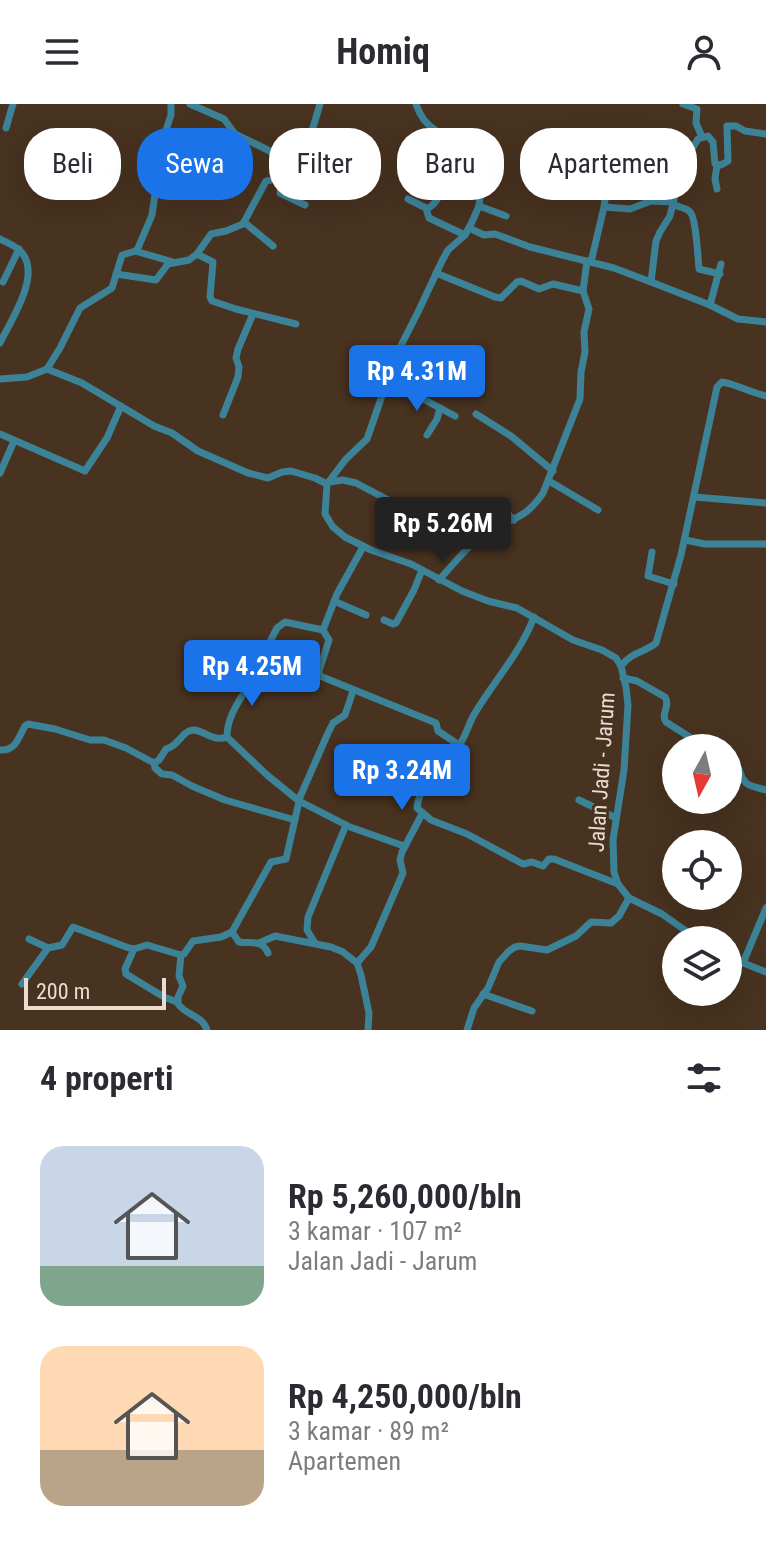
<!DOCTYPE html>
<html lang="id">
<meta charset="utf-8">
<style>
body{margin:0;font-family:"Roboto Condensed",sans-serif;background:#f7f7f7;color:#2b2b33;height:100vh;display:flex;flex-direction:column;font-size:30px;white-space:nowrap}
*{box-sizing:border-box;margin:0}
p{font-size:26px;color:#7c7c81}
.icon{flex:none;width:44px;height:44px;fill:none;stroke:currentColor;stroke-width:2;stroke-linecap:round;stroke-linejoin:round}
.map{position:relative;height:926px;overflow:hidden}
.details{display:flex;flex-direction:column;background:#fff;flex:1}
.details>*{flex:none}
.hud{position:absolute;left:24px;top:24px;width:718px;height:72px;display:flex;gap:16px}
.needle{width:52px;rotate:188deg}
.fabs{position:absolute;left:662px;top:630px;display:grid;gap:16px}
.fabs a{display:grid;place-items:center;width:80px;height:80px;border-radius:50%;background:#fff;box-shadow:0 8px 32px #0002;font-size:40px}
.scale{position:absolute;left:24px;bottom:20px;width:142px;box-sizing:border-box;padding-left:8px;border:4px solid #ebdcd2;border-top:0;font-size:22px;line-height:28px;white-space:nowrap;color:#ebdcd2;-webkit-text-stroke:6px #483220;paint-order:stroke}
.price{position:absolute;translate:-50% -68px;padding:0 18px;border-radius:8px;background:#1a73e8;color:#fff;font-size:26px;line-height:52px;filter:drop-shadow(0 2px 4px #0008)}
.price::after{content:'';position:absolute;left:50%;top:48px;width:24px;height:18px;margin-left:-12px;background:inherit;clip-path:polygon(0 0,100% 0,50% 100%)}
.price.current{background:#222;color:#fff}
ul{padding:0;list-style:none}
li{display:flex;align-items:center;gap:24px;height:200px;padding:0 40px}
li span{display:grid;place-items:center;flex:none;width:224px;height:160px;border-radius:24px;color:#555}
li>.icon{margin-inline-start:auto}
span .icon{width:96px;height:96px;fill:#fffc;stroke-width:1}
li b{font-size:34px}
h2{display:flex;justify-content:space-between;align-items:center;height:96px;padding:0 40px;font-size:34px}
.chip{padding:0 28px;border-radius:32px;background:#fff;box-shadow:0 8px 32px #0002;font-size:28px;line-height:72px}
.chip.current{background:#1a73e8;color:#fff}
header{display:flex;justify-content:space-between;align-items:center;height:104px;padding:0 40px;background:#fff;font-size:36px;font-weight:700}
.map>svg:first-child{display:block}
.lines{fill:none;stroke-linecap:round;stroke-linejoin:round}
.minor{stroke:#3d8398;stroke-width:7}
.labels{text-anchor:middle;stroke-width:6;stroke-linejoin:round;paint-order:stroke}
.street-label{font-size:22px;fill:#ebdcd2;stroke:#483220}
</style>
<header><svg class="icon" aria-label="menu" viewBox="0 0 24 24"><path d="M4 6h16M4 12h16M4 18h16"/></svg>Homiq<svg class="icon" aria-label="person" viewBox="0 0 24 24"><circle cx="12" cy="8" r="4"/><path d="M4 21q1-7 8-7t8 7"/></svg></header>
<div class="map">
<svg width="766" height="926" viewBox="0 0 766 926">
<rect width="100%" height="100%" fill="#483220"/>
<g class="lines">
<g class="minor">
<polyline points="190,0 224,15 235,30 276,50 293,66"/>
<polyline points="683,0 697,5 696,19 702,33"/>
<polyline points="6,24 13,0"/>
<polyline points="595,28 645,42 685,59"/>
<polyline points="307,39 336,42 353,51"/>
<polyline points="282,75 280,89 305,101"/>
<polyline points="717,85 715,75 717,61"/>
<polyline points="408,95 426,104 429,114 465,131"/>
<path d="M 673,100 C 678,104 686,103 690,108 C 696,113 698,155 699,165 L 720,170"/>
<polyline points="479,102 506,112"/>
<polyline points="604,103 607,79 611,73"/>
<path d="M 427,105 C 436,100 446,86 437,77 C 433,74 429,72 426,69 L 433,25"/>
<polyline points="244,118 273,142"/>
<polyline points="469,124 484,131 495,130 530,143 614,164 651,178 656,137 660,128 670,112 679,74 686,55 698,35 708,32 713,38 715,60 721,61 728,57 727,22 736,22 745,27 766,30"/>
<path d="M 0,135 C 7,139 17,142 22,149 C 41,172 11,216 0,239"/>
<polyline points="135,147 173,158"/>
<polyline points="591,158 604,103 630,105 651,97 673,98"/>
<polyline points="436,169 495,193 501,194 517,178 521,177 539,185 553,180 583,187"/>
<polyline points="116,170 156,176 168,160 189,156 197,150"/>
<polyline points="3,178 19,145"/>
<polyline points="651,178 710,201 721,160"/>
<polyline points="710,201 738,215 766,218"/>
<path d="M 296,220 L 236,205 L 212,197 L 210,193 L 213,158 L 197,150 L 211,130 L 226,127 L 243,120 L 266,77 C 273,75 280,76 286,72 C 304,61 314,20 320,0"/>
<polyline points="47,265 60,244 80,204 112,184 122,151 136,147 138,144 152,111 163,35 171,11 171,0"/>
<polyline points="0,275 27,273 47,265 82,279 154,322 172,329 198,347 248,369 268,374 282,368 291,367 315,374 327,380 325,410 333,423 345,433 371,446 411,460 462,487 488,497 517,504 573,536 602,546 616,554 621,562 626,583 628,601 624,666 613,736 614,768 618,780 629,794 662,810 699,836"/>
<polyline points="385,283 410,288 455,312"/>
<polyline points="476,310 511,332 553,367"/>
<polyline points="223,311 238,273 239,263 236,254 238,245 253,210"/>
<polyline points="0,330 85,367 107,334 121,302"/>
<polyline points="427,331 437,315 440,304"/>
<polyline points="0,369 14,337"/>
<polyline points="549,377 598,406"/>
<polyline points="329,378 343,376 356,379 417,411"/>
<path d="M 327,380 L 346,355 L 367,335 L 385,283 L 386,271 L 418,208 L 442,157 L 448,146 L 465,131 L 471,120 L 479,102 L 480,93 L 472,85 L 481,41 L 477,39 C 449,32 426,31 416,0"/>
<polyline points="694,393 766,399"/>
<polyline points="495,397 514,416"/>
<polyline points="685,436 705,440 766,440"/>
<path d="M 363,443 L 337,490 L 323,526 L 285,518 L 277,524 C 268,541 261,558 252,575 C 242,594 227,610 227,633 L 267,671 L 299,697 L 350,723 L 404,742"/>
<polyline points="652,448 648,472 674,480"/>
<path d="M 439,476 C 453,461 466,443 483,431 C 508,413 523,419 543,389 L 580,295 L 581,268 L 585,248 L 584,228 L 589,205 L 583,187 L 587,157"/>
<polyline points="334,497 366,511"/>
<path d="M 534,513 C 521,548 494,577 475,609 C 468,620 466,633 458,643 C 443,663 420,676 417,704 L 431,716 L 467,730 L 523,760 L 532,758 L 543,762 L 549,755 L 554,755 L 618,780"/>
<polyline points="384,516 393,520 396,519 414,486 422,466"/>
<polyline points="323,526 329,536 319,567 320,572 436,619 438,627 459,641"/>
<path d="M 621,562 C 633,547 644,549 656,539 L 681,451 L 717,283 L 722,278 C 738,281 750,288 766,292"/>
<path d="M 623,574 L 637,577 L 665,593 C 671,602 660,610 666,618 L 707,644"/>
<path d="M 0,646 C 16,647 18,634 25,622 L 28,620 L 55,625 L 90,636 L 104,636 L 126,644 L 154,659 L 159,656 L 166,645 C 179,642 182,626 194,626 C 207,628 213,638 227,633"/>
<path d="M 728,657 L 739,665 C 744,683 749,681 766,686"/>
<polyline points="154,659 155,664 162,670 172,671 192,682 225,696 295,716"/>
<polyline points="579,696 616,714"/>
<path d="M 232,828 L 239,838 C 251,840 262,835 268,849"/>
<polyline points="29,835 48,844 62,841 73,823 129,844 134,845 147,841 181,851 184,850 193,837 221,833 232,828 271,758 286,755 300,693 328,629 333,619 345,611 353,587"/>
<polyline points="259,839 275,832 331,843 343,848 357,859 361,871 369,909 368,926"/>
<polyline points="315,839 307,826 308,813 346,721"/>
<polyline points="134,845 125,865 126,870 164,893 177,898"/>
<path d="M 181,851 L 179,872 L 183,882 L 178,893 L 178,900 C 187,912 202,911 207,926"/>
<polyline points="728,853 766,868"/>
<polyline points="357,859 371,843 403,769 400,756 402,748 422,710"/>
<polyline points="743,859 766,804"/>
<polyline points="22,880 48,844"/>
<polyline points="483,890 532,907"/>
<polyline points="467,926 474,904 488,884 499,858 509,847 515,843 520,842 547,846 576,832 591,818 611,819 619,812 629,794"/>
</g>
</g>
<g class="labels">
<g class="street-label">
<text transform="translate(601 668) rotate(-86)" y="8">Jalan Jadi - Jarum</text>
</g>
</g>
</svg>
<div class="fabs">
<a><svg class="needle" viewBox="-14 -14 28 28"><path d="M0-13l5 13h-10z" fill="#e53935"/><path d="M0 13l5-13h-10z" fill="#7c7c81"/></svg></a>
<a><svg class="icon" aria-label="locate" viewBox="0 0 24 24"><circle cx="12" cy="12" r="6"/><path d="M12 2v4M12 18v4M2 12h4M18 12h4"/></svg></a>
<a><svg class="icon" aria-label="layers" viewBox="0 0 24 24"><path d="M12 4l9 5-9 5-9-5zM3 14l9 5 9-5"/></svg></a>
</div>
<div class="scale">200 m</div>
<b class="price" style="left:417px;top:309px">Rp 4.31M</b>
<b class="price current" style="left:443px;top:461px">Rp 5.26M</b>
<b class="price" style="left:252px;top:604px">Rp 4.25M</b>
<b class="price" style="left:402px;top:708px">Rp 3.24M</b>
<div class="hud">
<a class="chip">Beli</a>
<a class="chip current">Sewa</a>
<a class="chip">Filter</a>
<a class="chip">Baru</a>
<a class="chip">Apartemen</a>
</div>
</div>
<section class="details">
<h2>4 properti<svg class="icon" aria-label="filters" viewBox="0 0 24 24"><path d="M4 7h16M4 17h16"/><circle cx="9" cy="7" r="2"/><circle cx="15" cy="17" r="2"/></svg></h2>
<ul>
<li><span style="background:linear-gradient(#c9d6e8 75%,#7fa58c 0)"><svg class="icon" aria-label="home" viewBox="0 0 24 24"><path d="M3 11l9-7 9 7M6 9v11h12V9"/></svg></span><div><b>Rp 5,260,000/bln</b><p>3 kamar · 107 m²</p><p>Jalan Jadi - Jarum</p></div></li>
<li><span style="background:linear-gradient(#ffd9b3 65%,#b9a48a 0)"><svg class="icon" aria-label="home" viewBox="0 0 24 24"><path d="M3 11l9-7 9 7M6 9v11h12V9"/></svg></span><div><b>Rp 4,250,000/bln</b><p>3 kamar · 89 m²</p><p>Apartemen</p></div></li>
</ul>
</section>
